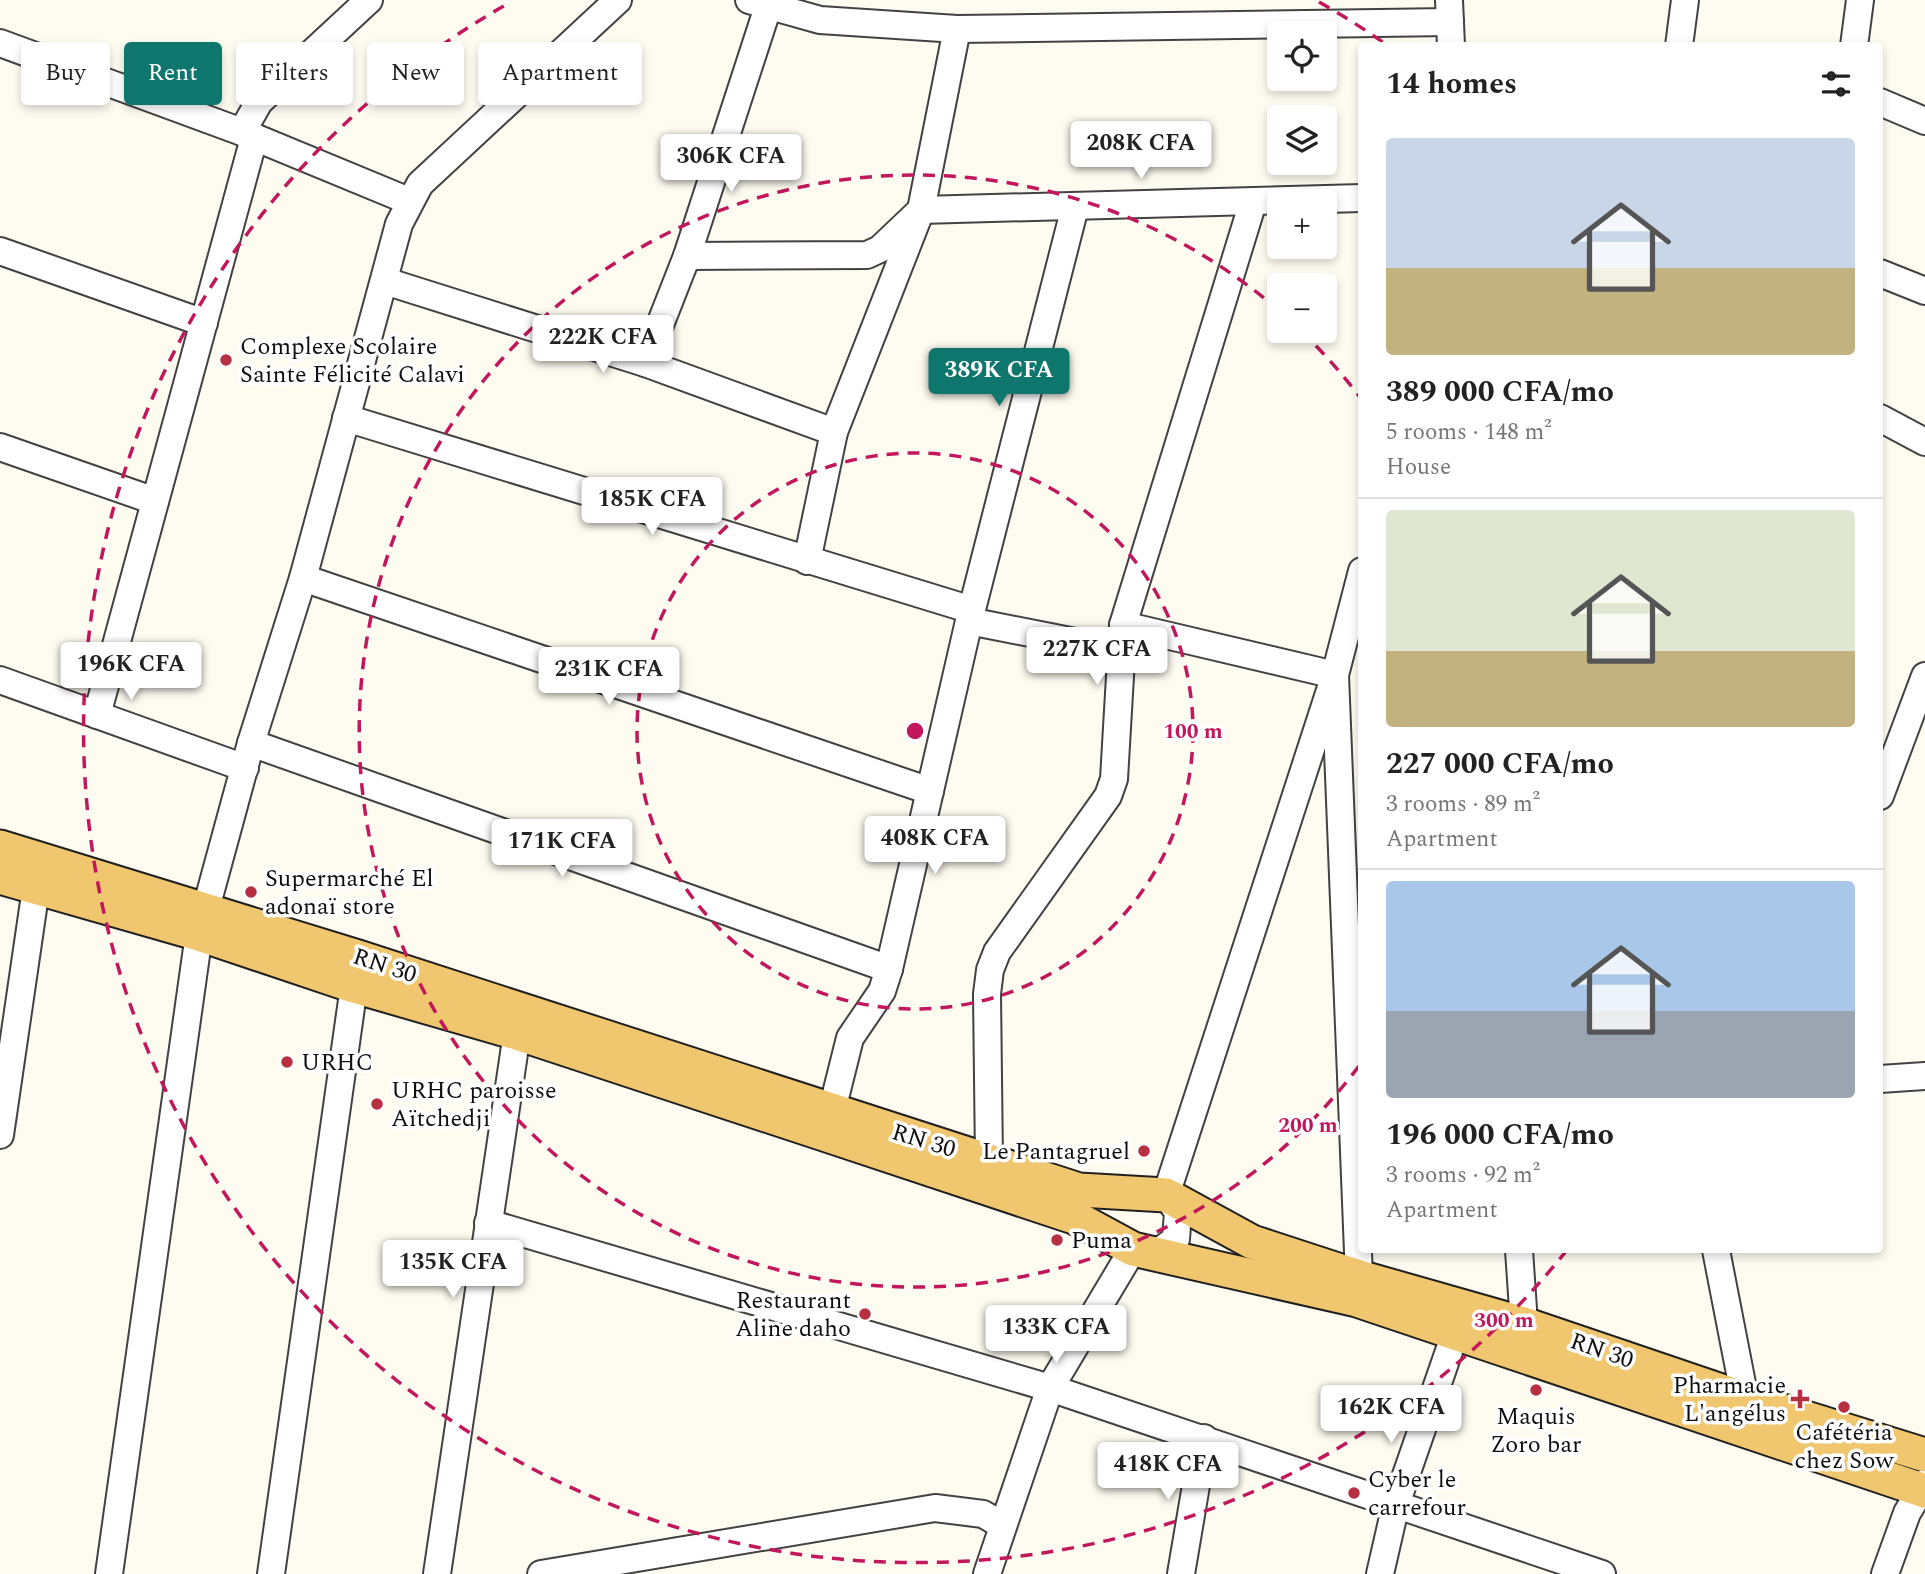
<!DOCTYPE html>
<meta charset="utf-8">
<style>
body{margin:0;font-family:Spectral,serif;background:#f2f2f2;color:#222;height:100vh;display:flex;flex-direction:column;font-size:26px;white-space:nowrap}
*{box-sizing:border-box;margin:0}
p{font-size:23px;color:#767676}
.icon{flex:none;width:38px;height:38px;fill:none;stroke:currentColor;stroke-width:2;stroke-linecap:round;stroke-linejoin:round}
.map{position:relative;flex:1;overflow:hidden}
.side{position:absolute;left:1358px;top:42px;width:525px;height:1211px;display:flex;flex-direction:column;background:#fff;border-radius:7px;box-shadow:0 4px 10px #0003}
.side>*{flex:none}
.hud{position:absolute;left:21px;top:42px;width:665px;height:63px;display:flex;gap:14px}
.buttons{position:absolute;left:1267px;top:21px;display:grid;gap:14px}
.buttons a{display:grid;place-items:center;width:70px;height:70px;border-radius:7px;background:#fff;box-shadow:0 4px 10px #0003;font-size:35px}
.price{position:absolute;translate:-50% -60px;padding:0 16px;border-radius:7px;background:#fff;color:#222;font-size:23px;line-height:46px;filter:drop-shadow(0 2px 4px #0008)}
.price::after{content:'';position:absolute;left:50%;top:42px;width:21px;height:16px;margin-left:-10px;background:inherit;clip-path:polygon(0 0,100% 0,50% 100%)}
.price.current{background:#0f766e;color:#fff}
ul{padding:0;list-style:none}
li{display:grid;align-content:center;gap:14px;height:371px;padding:0 28px}
li+li{border-top:2px solid #e0e0e0}
li span{display:grid;place-items:center;height:217px;border-radius:7px;color:#555}
li>.icon{margin-inline-start:auto}
span .icon{width:126px;height:126px;fill:#fffc;stroke-width:1}
li b{font-size:30px}
h2{display:flex;justify-content:space-between;align-items:center;height:84px;padding:0 28px;font-size:30px}
.pill{padding:0 24px;border-radius:7px;background:#fff;box-shadow:0 4px 10px #0003;font-size:24px;line-height:63px}
.pill.current{background:#0f766e;color:#fff}
.map>svg:first-child{display:block}
.lines{fill:none;stroke-linecap:round;stroke-linejoin:round}
.minor-casing{stroke:#424242;stroke-width:30}
.major-casing{stroke:#202020;stroke-width:37}
.minor{stroke:#fff;stroke-width:26}
.major{stroke:#f0c66f;stroke-width:33}
.ring{fill:none;stroke:#c2185b;stroke-width:3.5;stroke-dasharray:12 9}
.poi-dot{fill:#b72f40;stroke:#fff;stroke-width:2.5}
.labels{text-anchor:middle;stroke-width:7;stroke-linejoin:round;paint-order:stroke}
.poi-label{font-size:24px;fill:#0f0f0f;stroke:#fff;text-anchor:start}
.street-label{font-size:24px;fill:#0f0f0f;stroke:#fff}
.centre{fill:#c2185b;stroke:#fff;stroke-width:3.5}
.ring-label{font-size:21px;text-anchor:middle;font-weight:bold;fill:#c2185b;stroke:#fff;stroke-width:7;stroke-linejoin:round;paint-order:stroke}
</style>
<div class="map">
<svg width="1925" height="1574" viewBox="0 0 1925 1574">
<rect width="100%" height="100%" fill="#fefbf1"/>
<g class="lines">
<g class="minor-casing">
<g id="minor">
<polyline points="749,0 820,20 957,29 1450,22"/>
<polyline points="1449,0 1451,46"/>
<polyline points="0,43 242,132 409,201"/>
<polyline points="1679,46 1685,0"/>
<polyline points="1854,46 1860,0"/>
<polyline points="1880,102 1925,121"/>
<polyline points="242,132 259,102 369,0"/>
<polyline points="0,251 204,323"/>
<polyline points="687,256 867,255 880,249 921,210 1362,198"/>
<polyline points="1880,273 1925,291"/>
<polyline points="385,281 645,363 834,432"/>
<polyline points="645,363 687,256 768,7"/>
<polyline points="346,418 972,610"/>
<polyline points="1880,418 1925,442"/>
<polyline points="0,447 155,501"/>
<polyline points="807,561 834,432 921,210 957,29"/>
<polyline points="303,578 930,791"/>
<polyline points="969,621 1121,651"/>
<polyline points="1123,625 1335,675 1359,1277"/>
<polyline points="0,680 245,768"/>
<polyline points="97,715 254,138"/>
<polyline points="251,743 889,969"/>
<polyline points="1880,796 1925,676"/>
<polyline points="1880,1079 1925,1076"/>
<polyline points="832,1110 850,1038 882,991 889,969 969,621 1075,207"/>
<polyline points="0,1135 36,888"/>
<polyline points="989,1160 987,994 990,970 997,952 1108,796 1114,779 1123,625 1253,202"/>
<polyline points="488,1223 1050,1388 1602,1574"/>
<polyline points="1519,1250 1524,1324"/>
<polyline points="1716,1250 1745,1399"/>
<polyline points="109,1574 199,934 251,743 303,578 399,224 420,184 618,0"/>
<polyline points="271,1574 354,986"/>
<polyline points="437,1574 517,1033"/>
<polyline points="541,1574 935,1508 983,1514 1002,1525"/>
<polyline points="987,1574 1050,1388 1133,1249 1160,1251 1176,1239 1178,1212 1166,1195 1335,675 1362,571"/>
<polyline points="1181,1574 1204,1438"/>
<polyline points="1380,1574 1396,1504 1456,1331"/>
<polyline points="1885,1574 1907,1513 1925,1483"/>
</g>
</g>
<g class="major-casing">
<g id="major">
<polyline points="0,847 358,957 1079,1190 1166,1195 1252,1242 1359,1277 1524,1324 1745,1399 1925,1455"/>
<polyline points="0,877 199,934 354,986 517,1033 827,1135 1074,1217 1133,1249 1357,1300 1925,1491"/>
</g>
</g>
<use href="#minor" class="minor"/>
<use href="#major" class="major"/>
</g>
<g class="ring">
<circle cx="915" cy="731" r="278"/>
<path d="M1359 1066A556 556 0 1 1 1276 308M1301 331A556 556 0 0 1 1359 396"/>
<path d="M1567 1250A833 833 0 1 1 511 2M1319 2A833 833 0 0 1 1387 45"/>
</g>
<g class="poi-dot">
<circle cx="226" cy="360" r="7"/>
<circle cx="251" cy="892" r="7"/>
<circle cx="287" cy="1062" r="7"/>
<circle cx="377" cy="1104" r="7"/>
<circle cx="1144" cy="1151" r="7"/>
<circle cx="1057" cy="1240" r="7"/>
<circle cx="865" cy="1314" r="7"/>
<circle cx="1536" cy="1390" r="7"/>
<path d="M1796.5 1388.5h7v7h7v7h-7v7h-7v-7h-7v-7h7z"/>
<circle cx="1844" cy="1407" r="7"/>
<circle cx="1354" cy="1493" r="7"/>
</g>
<g class="labels">
<g class="poi-label">
<text x="240" y="354">Complexe Scolaire<tspan x="240" dy="28">Sainte Félicité Calavi</tspan></text>
<text x="265" y="886">Supermarché El<tspan x="265" dy="28">adonaï store</tspan></text>
<text x="301" y="1070">URHC</text>
<text x="391" y="1098">URHC paroisse<tspan x="391" dy="28">Aïtchedji</tspan></text>
<text x="1130" y="1159" text-anchor="end">Le Pantagruel</text>
<text x="1071" y="1248">Puma</text>
<text x="851" y="1308" text-anchor="end">Restaurant<tspan x="851" dy="28">Aline daho</tspan></text>
<text x="1786" y="1393" text-anchor="end">Pharmacie<tspan x="1786" dy="28">L'angélus</tspan></text>
<text x="1536" y="1424" text-anchor="middle">Maquis<tspan x="1536" dy="28">Zoro bar</tspan></text>
<text x="1844" y="1440" text-anchor="middle">Cafétéria<tspan x="1844" dy="28">chez Sow</tspan></text>
<text x="1368" y="1487">Cyber le<tspan x="1368" dy="28">carrefour</tspan></text>
</g>
<g class="street-label">
<text transform="translate(385 965) rotate(18)" y="8">RN 30</text>
<text transform="translate(924 1140) rotate(17)" y="8">RN 30</text>
<text transform="translate(1602 1350) rotate(19)" y="8">RN 30</text>
</g>
</g>
<circle cx="915" cy="731" r="10" class="centre"/>
<g class="ring-label">
<text x="1193" y="738">100 m</text>
<text x="1308" y="1132">200 m</text>
<text x="1504" y="1327">300 m</text>
</g>
</svg>
<div class="buttons">
<a><svg class="icon" aria-label="locate" viewBox="0 0 24 24"><circle cx="12" cy="12" r="6"/><path d="M12 2v4M12 18v4M2 12h4M18 12h4"/></svg></a>
<a><svg class="icon" aria-label="layers" viewBox="0 0 24 24"><path d="M12 4l9 5-9 5-9-5zM3 14l9 5 9-5"/></svg></a>
<a>+</a>
<a>−</a>
</div>
<b class="price" style="left:1141px;top:181px">208K CFA</b>
<b class="price" style="left:731px;top:194px">306K CFA</b>
<b class="price" style="left:603px;top:375px">222K CFA</b>
<b class="price current" style="left:999px;top:408px">389K CFA</b>
<b class="price" style="left:652px;top:537px">185K CFA</b>
<b class="price" style="left:1097px;top:687px">227K CFA</b>
<b class="price" style="left:131px;top:702px">196K CFA</b>
<b class="price" style="left:609px;top:707px">231K CFA</b>
<b class="price" style="left:935px;top:876px">408K CFA</b>
<b class="price" style="left:562px;top:879px">171K CFA</b>
<b class="price" style="left:453px;top:1300px">135K CFA</b>
<b class="price" style="left:1056px;top:1365px">133K CFA</b>
<b class="price" style="left:1391px;top:1445px">162K CFA</b>
<b class="price" style="left:1168px;top:1502px">418K CFA</b>
<div class="hud">
<a class="pill">Buy</a>
<a class="pill current">Rent</a>
<a class="pill">Filters</a>
<a class="pill">New</a>
<a class="pill">Apartment</a>
</div>
<section class="side">
<h2>14 homes<svg class="icon" aria-label="filters" viewBox="0 0 24 24"><path d="M4 7h16M4 17h16"/><circle cx="9" cy="7" r="2"/><circle cx="15" cy="17" r="2"/></svg></h2>
<ul>
<li><span style="background:linear-gradient(#c9d6e8 60%,#c2b280 0)"><svg class="icon" aria-label="home" viewBox="0 0 24 24"><path d="M3 11l9-7 9 7M6 9v11h12V9"/></svg></span><div><b>389 000 CFA/mo</b><p>5 rooms · 148 m²</p><p>House</p></div></li>
<li><span style="background:linear-gradient(#dfe7d0 65%,#c2b280 0)"><svg class="icon" aria-label="home" viewBox="0 0 24 24"><path d="M3 11l9-7 9 7M6 9v11h12V9"/></svg></span><div><b>227 000 CFA/mo</b><p>3 rooms · 89 m²</p><p>Apartment</p></div></li>
<li><span style="background:linear-gradient(#a9c7e8 60%,#9aa5b1 0)"><svg class="icon" aria-label="home" viewBox="0 0 24 24"><path d="M3 11l9-7 9 7M6 9v11h12V9"/></svg></span><div><b>196 000 CFA/mo</b><p>3 rooms · 92 m²</p><p>Apartment</p></div></li>
</ul>
</section>
</div>
